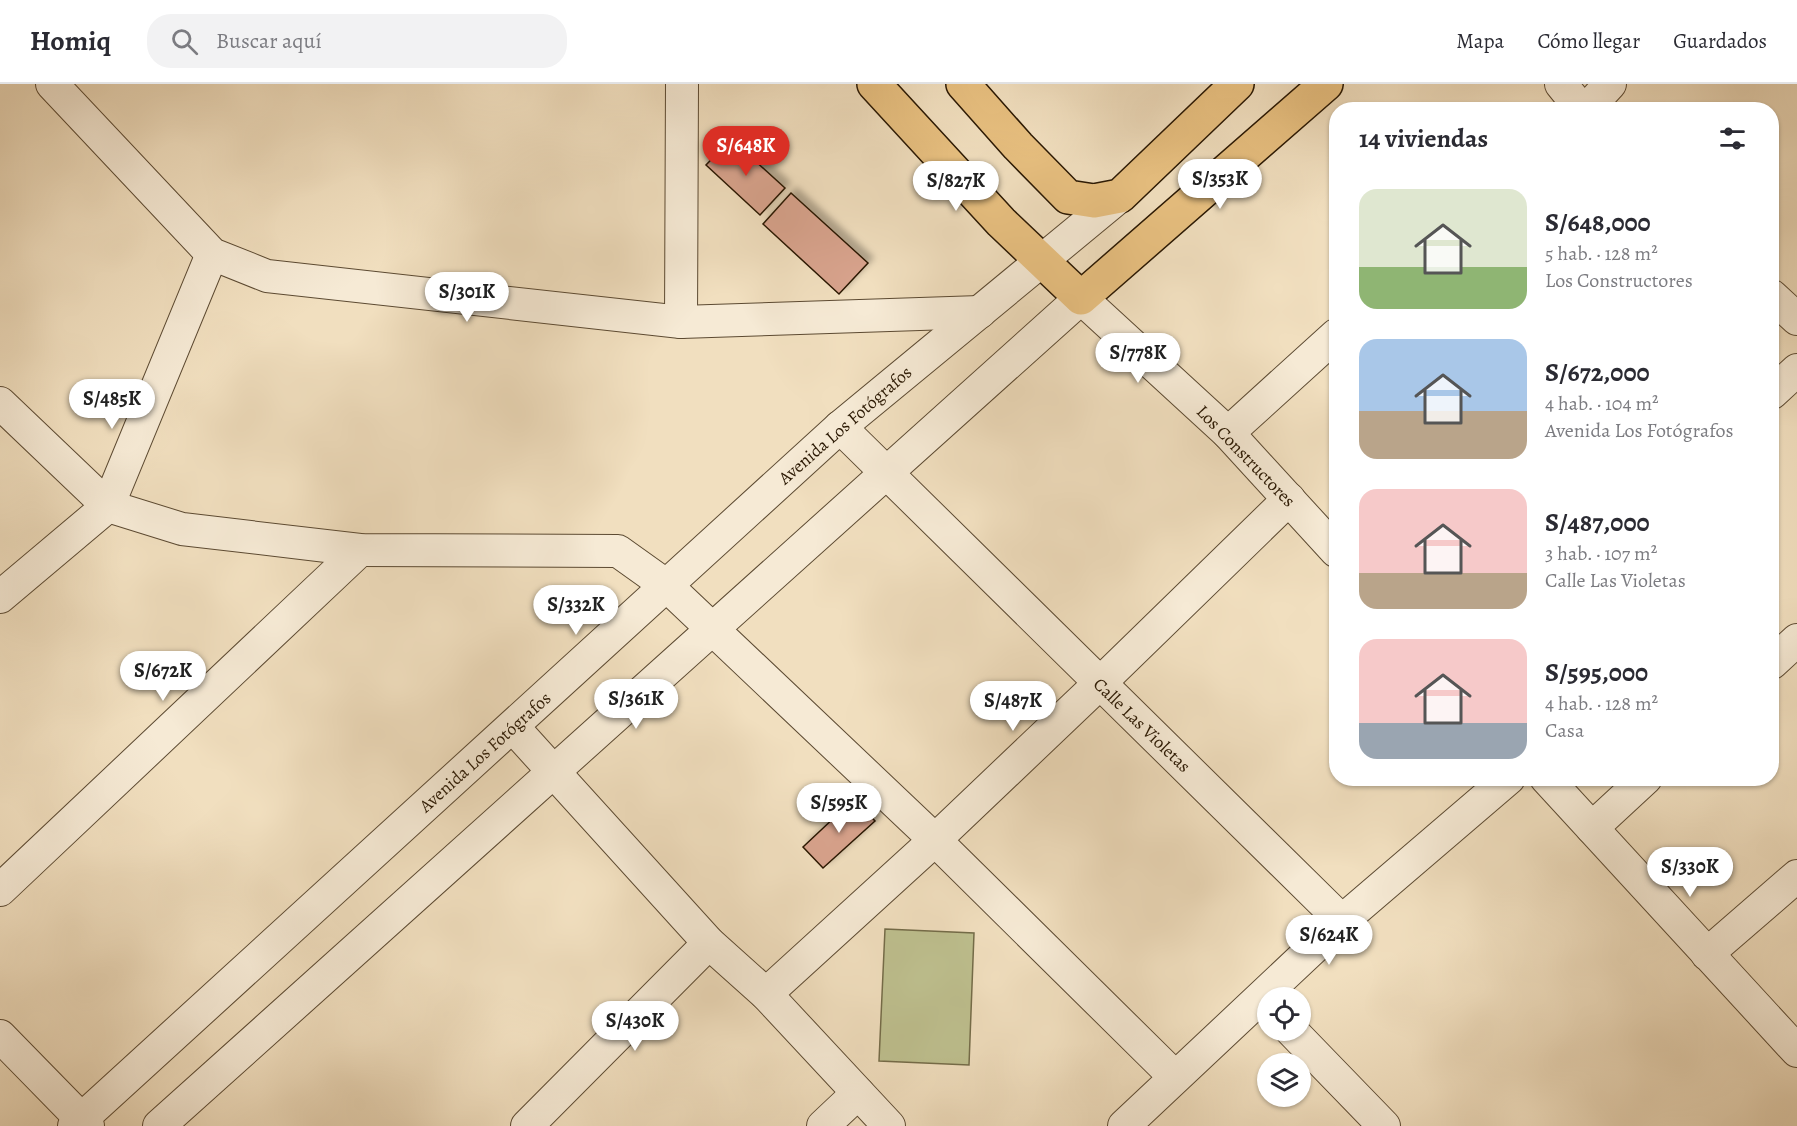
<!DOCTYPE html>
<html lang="es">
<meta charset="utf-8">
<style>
body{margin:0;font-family:Alegreya,serif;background:#f2f2f3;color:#2b2b33;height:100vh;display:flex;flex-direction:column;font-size:22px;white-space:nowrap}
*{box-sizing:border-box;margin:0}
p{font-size:20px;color:#7c7c81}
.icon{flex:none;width:33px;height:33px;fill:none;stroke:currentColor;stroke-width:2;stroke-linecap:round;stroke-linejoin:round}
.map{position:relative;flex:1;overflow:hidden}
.side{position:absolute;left:1329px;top:18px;width:450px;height:684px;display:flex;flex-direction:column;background:#fff;border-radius:24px;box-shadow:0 2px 4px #0004}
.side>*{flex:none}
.fabs{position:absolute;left:1257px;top:903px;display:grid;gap:12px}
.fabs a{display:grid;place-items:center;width:54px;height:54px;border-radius:50%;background:#fff;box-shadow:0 2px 4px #0004;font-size:30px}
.price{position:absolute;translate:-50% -51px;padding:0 14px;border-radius:21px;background:#fff;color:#222;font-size:20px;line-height:39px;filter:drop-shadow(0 2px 3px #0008)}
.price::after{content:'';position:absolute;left:50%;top:36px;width:18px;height:14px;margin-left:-9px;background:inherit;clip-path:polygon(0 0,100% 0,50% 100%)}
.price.active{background:#d93025;color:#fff}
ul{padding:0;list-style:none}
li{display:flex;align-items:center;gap:18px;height:150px;padding:0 30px}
li span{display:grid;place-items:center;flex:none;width:168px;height:120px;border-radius:18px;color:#555}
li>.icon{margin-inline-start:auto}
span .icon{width:72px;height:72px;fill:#fffc;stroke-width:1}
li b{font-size:26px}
h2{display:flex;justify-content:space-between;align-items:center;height:72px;padding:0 30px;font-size:26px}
header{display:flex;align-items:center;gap:36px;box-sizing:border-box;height:84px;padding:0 30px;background:#fff;border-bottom:2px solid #e1e1e2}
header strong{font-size:28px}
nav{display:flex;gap:33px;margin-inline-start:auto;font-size:21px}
.search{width:420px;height:54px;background:#f2f2f3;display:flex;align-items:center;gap:15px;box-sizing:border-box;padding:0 21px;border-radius:24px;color:#7c7c81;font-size:22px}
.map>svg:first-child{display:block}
.green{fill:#bec08f;stroke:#746c49;stroke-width:1.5}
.building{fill:#d8a38d;stroke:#2a1803;stroke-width:1.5;filter:url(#shadow)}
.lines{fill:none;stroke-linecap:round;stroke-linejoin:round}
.minor-casing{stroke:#5c4a32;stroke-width:34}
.major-casing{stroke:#2a1803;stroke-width:36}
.minor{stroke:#f6ead5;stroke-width:32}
.major{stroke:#e8c080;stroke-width:33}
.labels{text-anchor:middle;stroke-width:5;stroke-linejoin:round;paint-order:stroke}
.street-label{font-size:18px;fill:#2a1803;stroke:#f6ead5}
</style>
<header>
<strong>Homiq</strong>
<div class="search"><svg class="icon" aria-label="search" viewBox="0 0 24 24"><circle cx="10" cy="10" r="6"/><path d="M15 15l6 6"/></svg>Buscar aquí</div>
<nav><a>Mapa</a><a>Cómo llegar</a><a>Guardados</a></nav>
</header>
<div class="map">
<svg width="1797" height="1042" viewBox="0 0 1797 1042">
<defs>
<filter id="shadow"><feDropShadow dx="5.5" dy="-5.5" stdDeviation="3" flood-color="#0004"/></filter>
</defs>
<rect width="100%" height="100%" fill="#f1dfbf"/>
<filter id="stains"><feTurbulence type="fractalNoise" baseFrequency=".00333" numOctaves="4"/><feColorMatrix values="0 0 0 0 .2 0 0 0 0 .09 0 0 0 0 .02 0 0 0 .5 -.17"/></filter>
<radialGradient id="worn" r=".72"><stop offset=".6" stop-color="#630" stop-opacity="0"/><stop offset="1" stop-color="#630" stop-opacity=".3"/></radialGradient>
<polygon class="green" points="885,845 974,849 969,981 879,977"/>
<g class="building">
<polygon points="731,55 785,104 760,131 706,81"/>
<polygon points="791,109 868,179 839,210 763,140"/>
<polygon points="854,715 875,737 823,784 803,763"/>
</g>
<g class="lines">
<g class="minor-casing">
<g id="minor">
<polyline points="52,0 212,170 267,192 681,238 980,228"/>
<polyline points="1561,0 1582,26"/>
<polyline points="1586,26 1610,0"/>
<polyline points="1772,212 1797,235"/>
<polyline points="681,238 682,0"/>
<polyline points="1772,309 1797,286"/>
<polyline points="0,319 108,422 182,445 360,466 618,467 667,502 935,756 1175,993"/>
<polyline points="840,343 1342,837"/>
<polyline points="1228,349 1336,251"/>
<polyline points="0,513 108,422 212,170"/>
<polyline points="1772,579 1797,556"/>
<polyline points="513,643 709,859 766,910 889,1042"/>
<polyline points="1546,694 1797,967"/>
<polyline points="1592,744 1646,694"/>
<polyline points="0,806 360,466"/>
<polyline points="1707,870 1797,792"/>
<polyline points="766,910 935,756 1100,599 1289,415"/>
<polyline points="1291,946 1384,1042"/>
<polyline points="0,952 88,1042"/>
<polyline points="74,1042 840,343 1120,112"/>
<polyline points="159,1042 1081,214 1228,349 1336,467"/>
<polyline points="527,1042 709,859"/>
<polyline points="823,1042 858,1009"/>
<polyline points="1124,1042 1342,837 1509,694"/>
</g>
</g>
<g class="major-casing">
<g id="major">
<polyline points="874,0 1001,138 1081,214 1326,0"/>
<polyline points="963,0 1018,62 1068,113 1094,117 1120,112 1237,0"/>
</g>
</g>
<use href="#minor" class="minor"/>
<use href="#major" class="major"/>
</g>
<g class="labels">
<g class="street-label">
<text transform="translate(845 341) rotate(-41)" y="6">Avenida Los Fotógrafos</text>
<text transform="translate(1246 372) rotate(46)" y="6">Los Constructores</text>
<text transform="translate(1142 641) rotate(44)" y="6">Calle Las Violetas</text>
<text transform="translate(485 668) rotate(-42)" y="6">Avenida Los Fotógrafos</text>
</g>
</g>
<rect width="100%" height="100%" filter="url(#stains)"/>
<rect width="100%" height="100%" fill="url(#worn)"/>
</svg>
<div class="fabs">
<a><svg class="icon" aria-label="locate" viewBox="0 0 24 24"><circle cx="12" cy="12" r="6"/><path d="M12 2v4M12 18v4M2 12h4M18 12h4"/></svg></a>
<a><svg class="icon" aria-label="layers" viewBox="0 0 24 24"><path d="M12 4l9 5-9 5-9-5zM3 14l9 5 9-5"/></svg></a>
</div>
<b class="price active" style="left:746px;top:93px">S/648K</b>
<b class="price" style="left:1220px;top:126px">S/353K</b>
<b class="price" style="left:956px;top:128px">S/827K</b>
<b class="price" style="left:467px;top:239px">S/301K</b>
<b class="price" style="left:1138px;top:300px">S/778K</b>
<b class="price" style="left:112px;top:346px">S/485K</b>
<b class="price" style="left:576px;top:552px">S/332K</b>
<b class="price" style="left:163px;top:618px">S/672K</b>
<b class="price" style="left:636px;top:646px">S/361K</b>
<b class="price" style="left:1013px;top:648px">S/487K</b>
<b class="price" style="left:839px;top:750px">S/595K</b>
<b class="price" style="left:1690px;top:814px">S/330K</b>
<b class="price" style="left:1329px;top:882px">S/624K</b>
<b class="price" style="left:635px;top:968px">S/430K</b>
<section class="side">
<h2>14 viviendas<svg class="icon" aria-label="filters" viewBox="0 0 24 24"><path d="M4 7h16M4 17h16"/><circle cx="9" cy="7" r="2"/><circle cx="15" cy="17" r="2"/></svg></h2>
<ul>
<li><span style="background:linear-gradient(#dfe7d0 65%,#8fb573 0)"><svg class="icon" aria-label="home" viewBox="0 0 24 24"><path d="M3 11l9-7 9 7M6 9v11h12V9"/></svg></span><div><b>S/648,000</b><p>5 hab. · 128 m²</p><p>Los Constructores</p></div></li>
<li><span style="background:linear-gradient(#a9c7e8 60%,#b9a48a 0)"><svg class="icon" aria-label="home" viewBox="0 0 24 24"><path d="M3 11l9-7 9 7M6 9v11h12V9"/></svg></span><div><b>S/672,000</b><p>4 hab. · 104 m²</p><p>Avenida Los Fotógrafos</p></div></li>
<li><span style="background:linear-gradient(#f6c9c9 70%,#b9a48a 0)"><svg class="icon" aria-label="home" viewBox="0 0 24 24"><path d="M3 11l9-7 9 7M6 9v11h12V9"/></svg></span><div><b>S/487,000</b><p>3 hab. · 107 m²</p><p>Calle Las Violetas</p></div></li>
<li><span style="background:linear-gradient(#f6c9c9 70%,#9aa5b1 0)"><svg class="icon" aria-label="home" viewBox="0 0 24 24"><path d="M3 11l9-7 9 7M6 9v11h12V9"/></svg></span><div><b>S/595,000</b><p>4 hab. · 128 m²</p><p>Casa</p></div></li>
</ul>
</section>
</div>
